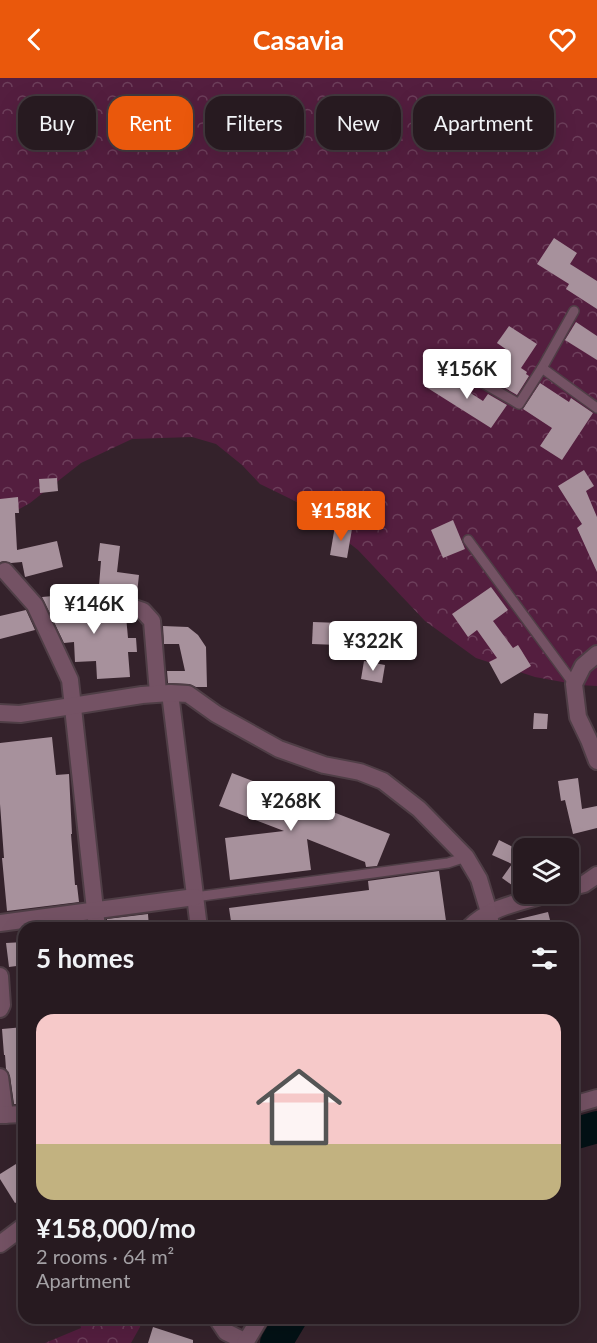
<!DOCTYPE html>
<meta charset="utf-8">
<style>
body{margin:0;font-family:Lato,sans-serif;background:#33272d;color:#f1f3f6;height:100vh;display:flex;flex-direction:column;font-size:22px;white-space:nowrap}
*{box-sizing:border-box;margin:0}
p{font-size:20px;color:#a4a1a5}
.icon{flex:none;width:33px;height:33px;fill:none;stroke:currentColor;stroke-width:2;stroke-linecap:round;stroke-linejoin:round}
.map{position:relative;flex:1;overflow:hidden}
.side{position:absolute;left:18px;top:844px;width:561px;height:402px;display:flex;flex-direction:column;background:#271a20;border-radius:18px;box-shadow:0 6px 24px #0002,0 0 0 2px #43383e}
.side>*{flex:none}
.top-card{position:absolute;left:18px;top:18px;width:561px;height:54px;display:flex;gap:12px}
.buttons{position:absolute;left:513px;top:760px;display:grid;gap:12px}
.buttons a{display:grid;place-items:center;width:66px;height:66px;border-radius:12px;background:#271a20;box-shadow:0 6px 24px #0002,0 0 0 2px #43383e;font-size:30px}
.price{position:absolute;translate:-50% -51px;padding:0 14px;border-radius:6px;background:#fff;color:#222;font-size:20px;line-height:39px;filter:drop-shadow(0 2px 3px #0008)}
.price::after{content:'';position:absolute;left:50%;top:36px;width:18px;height:14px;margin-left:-9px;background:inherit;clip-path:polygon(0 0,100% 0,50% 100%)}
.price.active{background:#ea580c;color:#fff}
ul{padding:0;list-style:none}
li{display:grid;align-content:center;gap:12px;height:318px;padding:0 18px}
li+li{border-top:2px solid #43383e}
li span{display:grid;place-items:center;height:186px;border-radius:18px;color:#555}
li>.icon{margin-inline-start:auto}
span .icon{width:108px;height:108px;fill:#fffc;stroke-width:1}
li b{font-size:26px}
h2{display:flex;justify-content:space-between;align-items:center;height:72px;padding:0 18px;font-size:26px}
.pill{padding:0 21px;border-radius:18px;background:#271a20;box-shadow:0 6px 24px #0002,0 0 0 2px #43383e;font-size:21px;line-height:54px}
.pill.active{background:#ea580c;color:#fff}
header{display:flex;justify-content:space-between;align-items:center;height:78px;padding:0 18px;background:#ea580c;color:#fff;font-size:27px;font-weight:700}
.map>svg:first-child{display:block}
.forest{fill:url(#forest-crowns)}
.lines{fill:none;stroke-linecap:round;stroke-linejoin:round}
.river{stroke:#031115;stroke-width:32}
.building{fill:#a7919c}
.service-casing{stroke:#4f3e46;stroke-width:12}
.minor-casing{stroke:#4f3e46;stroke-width:20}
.tertiary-casing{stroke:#4f3e46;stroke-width:20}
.service{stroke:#745264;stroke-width:9}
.minor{stroke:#745264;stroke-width:16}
.tertiary{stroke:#745264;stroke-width:16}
</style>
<header><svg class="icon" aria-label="back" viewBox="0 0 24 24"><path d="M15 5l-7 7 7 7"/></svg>Casavia<svg class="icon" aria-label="heart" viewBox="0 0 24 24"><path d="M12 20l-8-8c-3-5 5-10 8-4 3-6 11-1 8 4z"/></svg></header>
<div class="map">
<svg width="597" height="1265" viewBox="0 0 597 1265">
<defs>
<pattern id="forest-crowns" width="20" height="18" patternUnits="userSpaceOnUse" patternTransform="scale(1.5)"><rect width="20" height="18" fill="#541e3f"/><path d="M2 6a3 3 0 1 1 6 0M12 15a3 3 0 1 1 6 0" fill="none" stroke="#6d3f5b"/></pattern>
</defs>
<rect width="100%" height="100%" fill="#34222b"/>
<g class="forest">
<polygon points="0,0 597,0 597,608 579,607 535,599 476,580 425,543 358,472 297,424 260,406 242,387 216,366 192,359 132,361 81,385 30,425 0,442"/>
<polygon points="79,1241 79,1240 141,1241 140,1249 131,1265 45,1265 81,1250"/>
</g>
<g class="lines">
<g class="river">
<polyline points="573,1056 597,1049"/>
<polyline points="276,1265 291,1240"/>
</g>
</g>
<g class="building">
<polygon points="554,160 577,175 570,186 597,203 597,231 566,211 569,206 537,186"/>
<polygon points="576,244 597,258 597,282 565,262"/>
<polygon points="509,248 537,266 521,290 527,294 526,296 529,298 517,317 495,304 498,299 495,297 510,274 497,265"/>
<polygon points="436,293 483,323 488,316 507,327 491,350 426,309"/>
<polygon points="540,305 569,324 571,320 593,335 562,382 540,368 552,350 523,331"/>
<polygon points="584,392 594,408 586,413 597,439 597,494 577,450 582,446 558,408"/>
<polygon points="57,400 58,413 40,415 39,401"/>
<polygon points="18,419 19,435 15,435 17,472 57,463 63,489 25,499 22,484 11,485 4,483 0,484 0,421"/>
<polygon points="453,442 465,471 443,480 431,452"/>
<polygon points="335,448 352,451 347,480 330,477"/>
<polygon points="100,465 120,468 117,494 139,497 137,515 125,513 125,516 99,508 101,483 98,483"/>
<polygon points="491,509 508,532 493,543 513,570 518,567 531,588 501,606 489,584 497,580 477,552 468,559 452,536"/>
<polygon points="64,517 65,526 91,524 96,528 126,538 128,560 136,560 137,574 128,574 130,599 97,601 96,583 75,584 74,564 64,565 42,519"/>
<polygon points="26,532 35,552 0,561 0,538"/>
<polygon points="313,544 341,545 339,567 312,566"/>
<polygon points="163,548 188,549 198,557 206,569 207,609 196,609 189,606 168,605 167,593 185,593 179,566 164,566"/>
<polygon points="364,583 385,587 382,605 361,601"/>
<polygon points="534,635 548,636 547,651 533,651"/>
<polygon points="52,659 56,697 69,696 72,756 71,756 75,807 77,807 79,824 7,833 2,780 4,780 0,726 0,665"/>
<polygon points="232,695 390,756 377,788 366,789 365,784 307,761 311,792 230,802 225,760 284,753 219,728"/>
<polygon points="578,700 582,731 597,728 597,750 573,756 565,722 561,723 558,703"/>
<polygon points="499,762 513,769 512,771 520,777 524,772 524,801 516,810 502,800 512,786 492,777"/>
<polygon points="439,793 447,850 232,850 229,830 369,812 368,803"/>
<polygon points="548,834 552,850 504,850 503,845"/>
<polygon points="148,836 149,850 107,850 107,841"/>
<polygon points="24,864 24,887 9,889 6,865"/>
<polygon points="24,949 24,1026 14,1026 10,998 6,991 5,977 4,977 2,951"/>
<polygon points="24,1081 24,1120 15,1125 0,1101 0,1096"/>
<polygon points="153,1249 193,1262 193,1265 148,1265"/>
</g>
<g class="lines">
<g class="service-casing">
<g id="service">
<polyline points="574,233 542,290 597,330"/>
<polyline points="471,298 519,326 542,290"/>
<polyline points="468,462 574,606"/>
<polyline points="195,819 448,785 466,779"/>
</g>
</g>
<g class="minor-casing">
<g id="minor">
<polyline points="5,493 35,527 70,602 97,850"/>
<polyline points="99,518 143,533 152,543 158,615"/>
<polyline points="597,576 583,588 574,606 578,639 589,662 597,683"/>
<polyline points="170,615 199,850"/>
<polyline points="0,635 20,636 72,628 142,617 170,615 188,616 216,636 279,671 324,687 360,694 383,703 419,731 466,779 479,801 489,834 491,850"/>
<polyline points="568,810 584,806 597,797"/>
<polyline points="0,845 195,819"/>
<path d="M 469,850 C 489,829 521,824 548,816"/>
<polyline points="0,898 2,927 0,931"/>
<polyline points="0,999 5,1037"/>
<polyline points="0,1037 24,1036"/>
<polyline points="0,1166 24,1148"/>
<polyline points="218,1240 218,1242 226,1254 246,1264"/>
</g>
</g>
<g class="tertiary-casing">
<g id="tertiary">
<polyline points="573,1027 597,1020"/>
<polyline points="245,1265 260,1240"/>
</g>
</g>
<use href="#service" class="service"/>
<use href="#minor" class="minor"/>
<use href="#tertiary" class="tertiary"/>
</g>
</svg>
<div class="buttons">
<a><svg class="icon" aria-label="layers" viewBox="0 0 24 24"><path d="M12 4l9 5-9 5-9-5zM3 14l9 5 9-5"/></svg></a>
</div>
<b class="price" style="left:467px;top:322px">¥156K</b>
<b class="price active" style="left:341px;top:464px">¥158K</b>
<b class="price" style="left:94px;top:557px">¥146K</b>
<b class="price" style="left:373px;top:594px">¥322K</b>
<b class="price" style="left:291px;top:754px">¥268K</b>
<div class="top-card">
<a class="pill">Buy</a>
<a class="pill active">Rent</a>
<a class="pill">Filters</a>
<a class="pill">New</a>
<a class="pill">Apartment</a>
</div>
<section class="side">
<h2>5 homes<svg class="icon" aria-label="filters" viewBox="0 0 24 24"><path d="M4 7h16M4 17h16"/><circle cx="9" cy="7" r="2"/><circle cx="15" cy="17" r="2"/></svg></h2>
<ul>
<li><span style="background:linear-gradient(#f6c9c9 70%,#c2b280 0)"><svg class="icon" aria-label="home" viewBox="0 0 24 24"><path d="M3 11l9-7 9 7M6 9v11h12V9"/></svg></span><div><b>¥158,000/mo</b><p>2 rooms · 64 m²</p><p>Apartment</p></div></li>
</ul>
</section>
</div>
